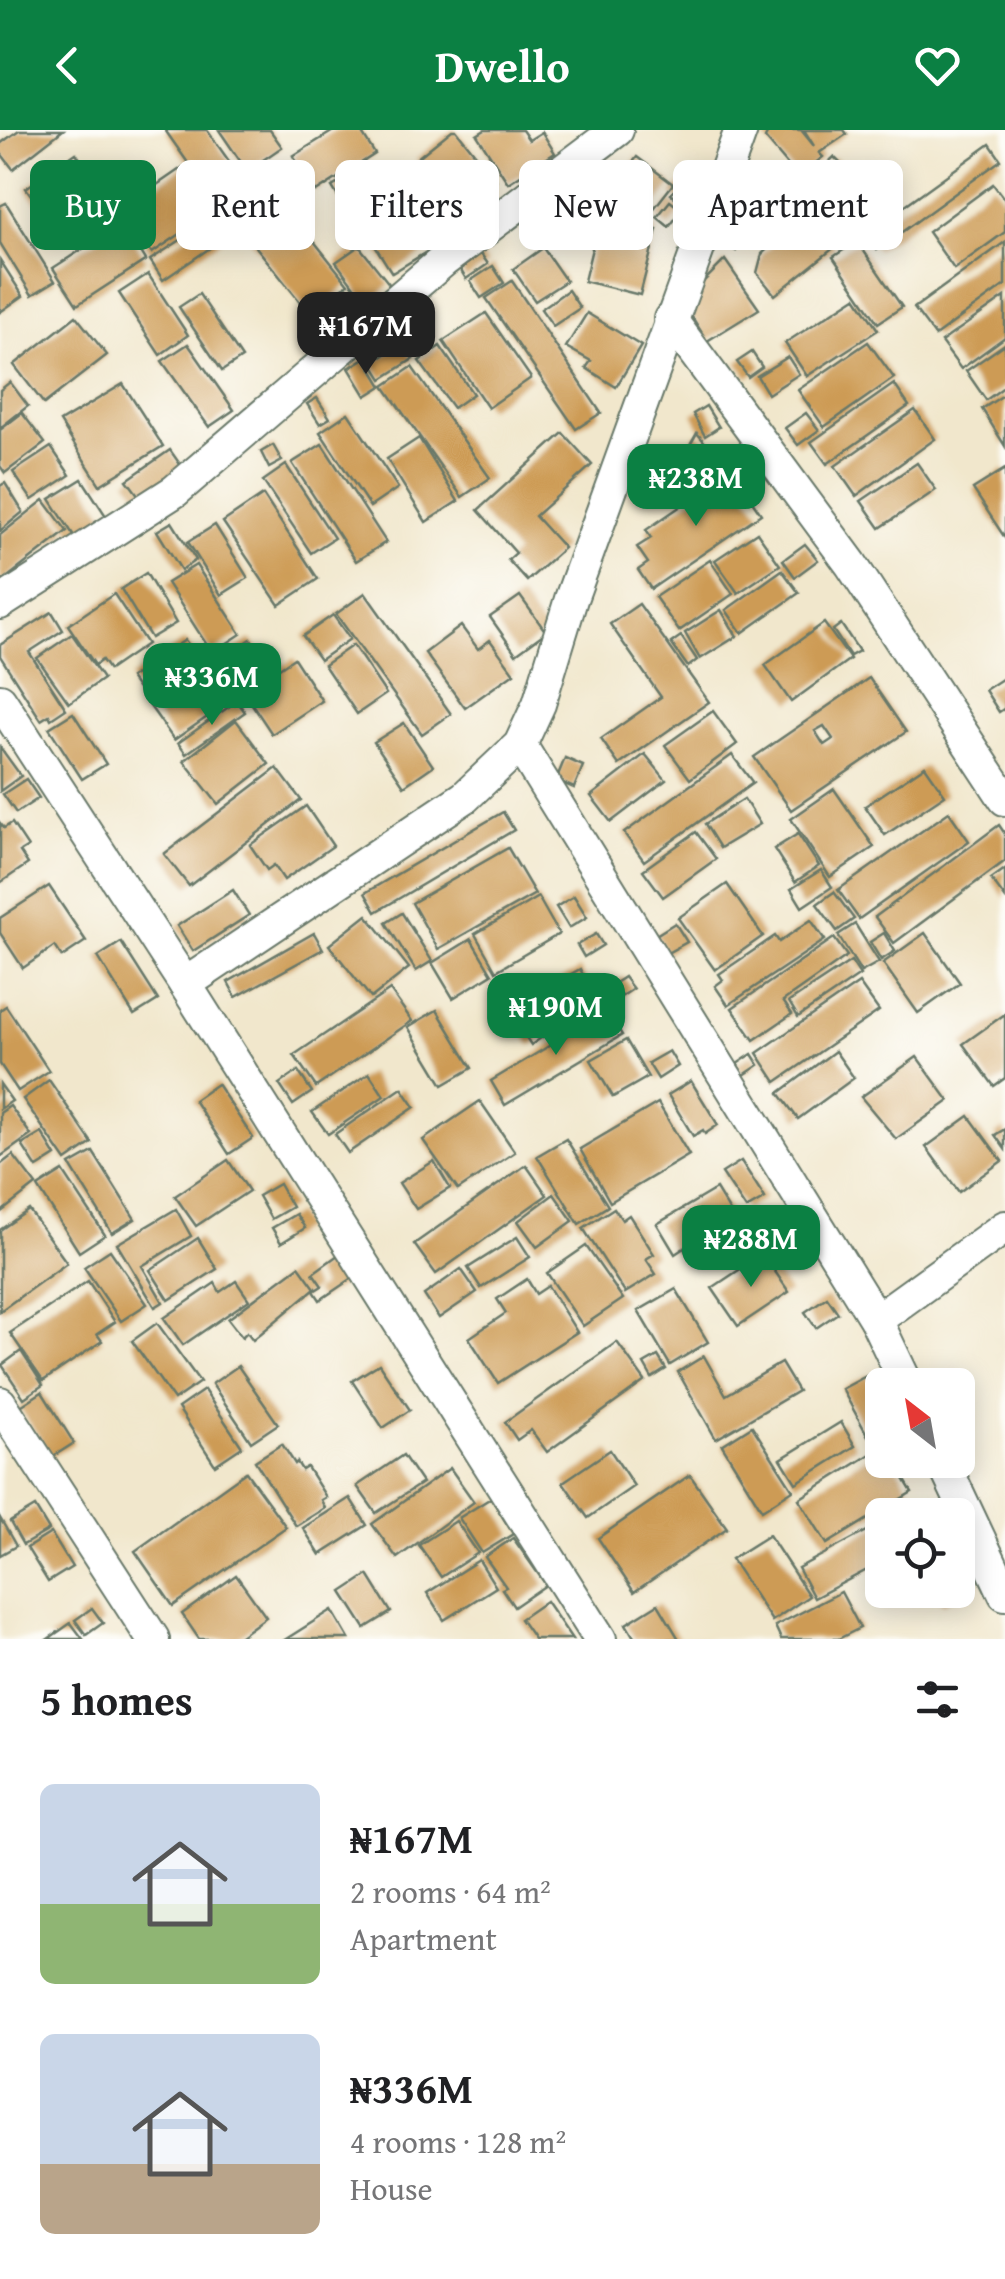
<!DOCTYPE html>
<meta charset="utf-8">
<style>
body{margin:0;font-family:"Gentium Book Plus",serif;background:#f2f2f2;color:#202124;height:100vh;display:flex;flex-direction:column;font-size:38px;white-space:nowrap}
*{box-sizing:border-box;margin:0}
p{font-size:32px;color:#757577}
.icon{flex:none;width:55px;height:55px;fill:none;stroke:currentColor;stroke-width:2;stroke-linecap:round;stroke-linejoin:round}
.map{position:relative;height:1509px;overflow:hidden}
.panel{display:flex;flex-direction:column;background:#fff;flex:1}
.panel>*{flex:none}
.banner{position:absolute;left:30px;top:30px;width:945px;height:90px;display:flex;gap:20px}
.needle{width:65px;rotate:329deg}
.fabs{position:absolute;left:865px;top:1238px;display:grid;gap:20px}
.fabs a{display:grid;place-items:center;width:110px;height:110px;border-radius:15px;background:#fff;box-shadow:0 5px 25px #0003;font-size:50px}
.price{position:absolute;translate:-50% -85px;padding:0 22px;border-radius:20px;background:#0b8043;color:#fff;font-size:32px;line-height:65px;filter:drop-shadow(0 2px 5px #0008)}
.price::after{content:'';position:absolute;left:50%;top:60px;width:30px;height:22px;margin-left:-15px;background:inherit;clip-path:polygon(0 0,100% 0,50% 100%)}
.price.active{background:#222;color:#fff}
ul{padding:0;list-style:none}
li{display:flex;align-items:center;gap:30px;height:250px;padding:0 40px}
li span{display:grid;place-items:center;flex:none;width:280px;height:200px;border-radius:15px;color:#555}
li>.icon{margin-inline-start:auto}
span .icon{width:120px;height:120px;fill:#fffc;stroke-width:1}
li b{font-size:42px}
h2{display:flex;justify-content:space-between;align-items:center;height:120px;padding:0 40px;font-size:42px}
.pill{padding:0 35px;border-radius:15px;background:#fff;box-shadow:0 5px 25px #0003;font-size:35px;line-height:90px}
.pill.active{background:#0b8043;color:#fff}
header{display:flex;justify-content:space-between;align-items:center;height:130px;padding:0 40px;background:#0b8043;color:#fff;font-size:45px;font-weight:800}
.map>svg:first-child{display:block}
.building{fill:#cd9b55;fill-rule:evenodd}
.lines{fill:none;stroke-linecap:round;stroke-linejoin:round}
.street-casing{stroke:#687869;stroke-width:36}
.street{stroke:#fff;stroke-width:32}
</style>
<header><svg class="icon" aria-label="back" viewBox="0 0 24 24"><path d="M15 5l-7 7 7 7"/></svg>Dwello<svg class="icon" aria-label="heart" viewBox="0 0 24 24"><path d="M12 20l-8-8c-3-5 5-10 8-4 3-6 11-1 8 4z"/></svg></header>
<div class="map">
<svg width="1005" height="1509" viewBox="0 0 1005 1509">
<rect width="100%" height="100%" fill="#fdfcf7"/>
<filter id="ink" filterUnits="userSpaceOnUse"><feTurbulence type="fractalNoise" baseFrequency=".01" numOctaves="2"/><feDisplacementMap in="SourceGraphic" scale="20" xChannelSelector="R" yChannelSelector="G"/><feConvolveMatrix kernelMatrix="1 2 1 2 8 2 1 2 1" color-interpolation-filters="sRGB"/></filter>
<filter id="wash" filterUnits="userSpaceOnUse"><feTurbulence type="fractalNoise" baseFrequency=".0048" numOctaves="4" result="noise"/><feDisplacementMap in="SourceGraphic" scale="40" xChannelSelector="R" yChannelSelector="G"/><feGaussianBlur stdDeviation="2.25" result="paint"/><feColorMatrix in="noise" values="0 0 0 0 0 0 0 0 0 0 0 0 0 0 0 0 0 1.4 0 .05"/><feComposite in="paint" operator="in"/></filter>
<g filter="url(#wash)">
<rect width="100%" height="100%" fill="#f1e7cc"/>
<g id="blocks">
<g class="building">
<polygon points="19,0 63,0 13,39 0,22 0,14"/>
<polygon points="165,0 207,0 243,51 214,70"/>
<polygon points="219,0 270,0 282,17 247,41"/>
<polygon points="335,0 360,0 375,24 316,62 293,26"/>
<polygon points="452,0 456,0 496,50 458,81 416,29"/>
<polygon points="485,0 522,0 529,10 542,2 555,23 508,53 477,5"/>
<polygon points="769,0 801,0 814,16 804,0 844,0 847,4 819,23 823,27 798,47 765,8"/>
<polygon points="990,14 1001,30 877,120 865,104"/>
<polygon points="76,23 104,64 55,99 26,58"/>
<polygon points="637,27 673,54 648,86 612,59"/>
<polygon points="834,27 854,47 867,35 894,62 848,106 801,58"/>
<polygon points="369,35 380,52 343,75 332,57"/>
<polygon points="183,37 213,82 152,123 122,79"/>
<polygon points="393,48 436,116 392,143 350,76"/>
<polygon points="993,54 1005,70 1005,102 954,139 928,102"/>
<polygon points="679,55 693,66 686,76 671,64"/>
<polygon points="670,71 682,80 669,97 657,87"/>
<polygon points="6,73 55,151 32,165 0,113 0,76"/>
<polygon points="793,73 835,117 775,165 757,143 762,124 785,102 778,95 786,88 782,84"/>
<polygon points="286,76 348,154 310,184 248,107"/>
<polygon points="448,77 458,91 439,104 429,90"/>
<polygon points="736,85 752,94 736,121 720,111"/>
<polygon points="216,87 229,105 163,150 150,130"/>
<polygon points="625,91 657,99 640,165 584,151 595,106 619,112"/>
<polygon points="123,93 146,130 77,175 53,138"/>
<polygon points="857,111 902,177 878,193 833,127"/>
<polygon points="1005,112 1005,155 935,206 914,178"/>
<polygon points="359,116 390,155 367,174 336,132"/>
<polygon points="543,118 566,151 535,171 513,139"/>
<polygon points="481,124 488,134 466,149 460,139"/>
<polygon points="0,130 23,166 0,182"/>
<polygon points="725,130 759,179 707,211 687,179 694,161"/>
<polygon points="493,136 504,153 481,168 470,151"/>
<polygon points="148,144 188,205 160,225 119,163"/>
<polygon points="512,151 601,283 576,299 486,168"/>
<polygon points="568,160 580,178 553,196 541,179"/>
<polygon points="199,164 242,228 222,241 179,177"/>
<polygon points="856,167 878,200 807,246 785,213"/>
<polygon points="1005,167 1005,207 961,239 941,212"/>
<polygon points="486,183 531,248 488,278 443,211"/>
<polygon points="587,183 641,216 616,257 586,238 591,231 566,217"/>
<polygon points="76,186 107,225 44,274 14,235"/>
<polygon points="868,212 894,248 824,297 798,260"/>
<polygon points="403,213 413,229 382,249 372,233"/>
<polygon points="188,214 234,280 209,297 162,231"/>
<polygon points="1005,214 1005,256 986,270 966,241"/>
<polygon points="440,216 473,264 453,278 419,231"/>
<polygon points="752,222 762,237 748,247 737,232"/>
<polygon points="788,227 799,244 768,264 757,246"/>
<polygon points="365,228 382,256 366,266 349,238"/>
<polygon points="412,237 490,348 462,367 384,256"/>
<polygon points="10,252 28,276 0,298 0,260"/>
<polygon points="123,254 163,316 100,355 60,292"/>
<polygon points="894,254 909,276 827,334 811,312"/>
<polygon points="1005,264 1005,316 982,279"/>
<polygon points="317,268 330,288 320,294 307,274"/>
<polygon points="706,276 719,297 705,306 693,284"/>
<polygon points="915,280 935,309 856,366 835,336"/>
<polygon points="22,283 45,313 5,343 0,336 0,300"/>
<polygon points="348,283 398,358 370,377 320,302"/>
<polygon points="806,283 819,300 798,315 785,298"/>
<polygon points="563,303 592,335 535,386 564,418 527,451 508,430 516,423 478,380"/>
<polygon points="697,303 723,334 675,368 667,356"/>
<polygon points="419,308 458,371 426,392 387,329"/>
<polygon points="322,314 386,412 356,431 292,333"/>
<polygon points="273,315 282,331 269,338 261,322"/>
<polygon points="51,317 70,345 32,370 13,342"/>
<polygon points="170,320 184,340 142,370 127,350"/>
<polygon points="917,333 936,360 880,398 861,371"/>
<polygon points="286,335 334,408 311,423 263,351"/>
<polygon points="1005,339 1005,408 973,359"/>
<polygon points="732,341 761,384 651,459 638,440 648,433 637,417 651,408 646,400"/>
<polygon points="82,349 108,389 76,409 50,369"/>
<polygon points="5,353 23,382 0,401 0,356"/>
<polygon points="263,365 318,449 279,475 223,392"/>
<polygon points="44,370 67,401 0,453 0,405"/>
<polygon points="172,392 196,430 181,440 157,401"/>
<polygon points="215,395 248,448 221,465 188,412"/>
<polygon points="757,402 780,435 738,463 715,430"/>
<polygon points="805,414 818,430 795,447 783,430"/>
<polygon points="710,430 733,464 679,501 655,467"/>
<polygon points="196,435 241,504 212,523 167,453"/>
<polygon points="782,440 799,463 742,503 726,480"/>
<polygon points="146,443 176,493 151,508 121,459"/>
<polygon points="365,463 451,584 422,604 336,484"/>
<polygon points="114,464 147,514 109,540 102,530 95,535 68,495"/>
<polygon points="520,466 546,502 516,524 490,487"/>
<polygon points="639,474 709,572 619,635 601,609 661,567 610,494"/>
<polygon points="721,480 737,506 700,529 685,503"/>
<polygon points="52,482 63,500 29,522 66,579 51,589 49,585 41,590 0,526 0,515"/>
<polygon points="333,485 350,509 320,530 303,506"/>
<polygon points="824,493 850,529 791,572 765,535"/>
<polygon points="841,494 859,521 850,526 833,500"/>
<polygon points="461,496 478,519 490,510 514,543 465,578 425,523"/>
<polygon points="72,504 103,549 69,573 37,528"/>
<polygon points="681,506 697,530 688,537 671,513"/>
<polygon points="251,509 271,540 238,562 218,531"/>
<polygon points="185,510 210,546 200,554 207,563 217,556 229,572 174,610 130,548"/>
<polygon points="353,515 386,564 357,584 324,535"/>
<polygon points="294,528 322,571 272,604 244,562"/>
<polygon points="1005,547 1005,578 999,582 985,560"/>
<path d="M 869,548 L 906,602 L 791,680 L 754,627 ZM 824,596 L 833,609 L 824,615 L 815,601 Z"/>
<polygon points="237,571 245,582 186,624 178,613"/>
<polygon points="713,581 737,614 690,649 665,615"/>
<polygon points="73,583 106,634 82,649 49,598"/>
<polygon points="236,590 269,634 218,674 184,631"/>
<polygon points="404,593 433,636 404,656 374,612"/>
<polygon points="0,617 21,646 0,661"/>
<polygon points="645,624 666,650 611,692 591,666"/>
<polygon points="732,625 753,653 644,731 624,703"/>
<polygon points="565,628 583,636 574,658 556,650"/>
<polygon points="925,636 945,665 885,705 865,676"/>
<polygon points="277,638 301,670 189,756 164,724"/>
<polygon points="26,649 39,668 16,683 3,664"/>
<polygon points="834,659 874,717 830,747 791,689"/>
<polygon points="744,669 760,694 720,718 705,694"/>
<polygon points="306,676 333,716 284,750 274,735 267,740 250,715"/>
<polygon points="503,682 514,700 376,782 365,763"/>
<polygon points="949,682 969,711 859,789 838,760"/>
<polygon points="0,693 4,698 12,693 28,717 20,722 28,734 0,753"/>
<polygon points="999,695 1005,704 1005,731 894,813 875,787"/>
<polygon points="696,702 716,729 663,767 643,740"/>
<polygon points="798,704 819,736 795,752 774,719"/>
<polygon points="508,718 535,764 438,819 412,773"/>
<polygon points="1005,739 1005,768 991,749"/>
<polygon points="821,740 832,757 802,777 791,759"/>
<polygon points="727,754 763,806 715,840 678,788"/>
<polygon points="49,756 86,811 62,827 55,816 23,838 0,803 0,788"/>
<polygon points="233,760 249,785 193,821 177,796"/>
<polygon points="834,762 854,789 837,801 817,774"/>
<polygon points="574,766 587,787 569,798 556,777"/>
<polygon points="538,767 559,804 496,841 475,804"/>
<polygon points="402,783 432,831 416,841 386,793"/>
<polygon points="367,785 409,838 371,868 329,815"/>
<polygon points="811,790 825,810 728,875 715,856 723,850 719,844 775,806 779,812"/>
<polygon points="675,793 687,812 667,823 656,805"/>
<polygon points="855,794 879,832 861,842 838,805"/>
<polygon points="314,803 323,819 236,867 228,852"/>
<polygon points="884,803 895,821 881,830 870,812"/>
<polygon points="925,803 960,853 918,883 883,833"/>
<polygon points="596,804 603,815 584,827 577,815"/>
<polygon points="834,808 847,826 783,871 792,884 754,910 732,878"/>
<polygon points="471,809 492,844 453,868 432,833"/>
<polygon points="121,812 158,870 134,885 98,827"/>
<polygon points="851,831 860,845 798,887 789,872"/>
<polygon points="580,839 600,876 559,900 538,863"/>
<polygon points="624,847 633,859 610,874 601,862"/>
<polygon points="859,853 879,881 776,952 757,923"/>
<polygon points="390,860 412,891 316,957 294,925"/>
<polygon points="530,862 554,899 531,915 506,877"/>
<polygon points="6,876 49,941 18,961 0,934 0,880"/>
<polygon points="437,880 472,938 443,955 408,897"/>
<polygon points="607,881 622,905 505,975 491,951"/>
<polygon points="1005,884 1005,948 994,956 963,914"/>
<polygon points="626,910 648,947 613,967 591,930"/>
<polygon points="669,921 678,936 658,949 648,933"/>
<polygon points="835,921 854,948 798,989 779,963"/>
<polygon points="752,924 759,935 744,945 737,934"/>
<polygon points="917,927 949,971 896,1009 861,967"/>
<polygon points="298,941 312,962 293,975 279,954"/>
<polygon points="369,943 384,966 328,1004 312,982"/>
<polygon points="49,950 92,1013 66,1031 23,969"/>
<polygon points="691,951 718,995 705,1004 703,1000 693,1006 668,965"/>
<polygon points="0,954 12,971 0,979"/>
<polygon points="217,954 253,1008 229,1024 194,970"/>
<polygon points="402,958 415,977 348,1023 335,1004"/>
<polygon points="480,971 515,1022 458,1060 423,1010"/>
<polygon points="658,973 689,1025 610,1072 580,1019"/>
<polygon points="10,976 31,1005 0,1027 0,983"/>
<polygon points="969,986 1002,1031 959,1062 926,1017"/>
<polygon points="1005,999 1005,1019 995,1005"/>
<polygon points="42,1003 56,1026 37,1038 22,1015"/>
<polygon points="566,1009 608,1076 579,1094 537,1026"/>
<polygon points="93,1022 135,1089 112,1103 70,1035"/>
<polygon points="13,1025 36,1055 0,1083 0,1035"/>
<polygon points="228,1030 249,1061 196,1096 175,1066"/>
<polygon points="434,1031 450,1058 416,1079 399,1053"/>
<polygon points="741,1031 765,1068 746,1079 722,1043"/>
<polygon points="526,1035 547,1065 436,1144 414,1114"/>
<polygon points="63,1041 105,1105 79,1122 38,1057"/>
<polygon points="279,1054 292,1077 271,1089 258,1066"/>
<polygon points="716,1059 739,1097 689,1128 684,1118 675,1124 657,1094"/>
<polygon points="554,1064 573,1091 537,1117 518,1091"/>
<polygon points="614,1078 622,1090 629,1085 654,1124 646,1129 656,1144 625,1163 583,1098"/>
<polygon points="176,1079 191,1106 142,1136 163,1172 155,1177 117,1114"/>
<polygon points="29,1080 67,1133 0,1181 0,1100"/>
<polygon points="296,1084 305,1098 281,1113 272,1098"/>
<polygon points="517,1107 530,1127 481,1158 468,1138"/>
<polygon points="198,1108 217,1139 169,1170 150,1140"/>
<polygon points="586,1116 623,1169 583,1196 547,1143"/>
<polygon points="110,1120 147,1174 121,1191 84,1137"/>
<polygon points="763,1124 789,1162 738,1196 712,1158"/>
<polygon points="338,1125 354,1147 320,1170 314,1161 322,1156 313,1143"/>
<polygon points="299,1136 315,1158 253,1210 247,1202 242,1207 228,1189"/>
<polygon points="461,1139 477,1162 439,1188 424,1165"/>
<polygon points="527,1149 536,1164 548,1156 577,1202 498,1253 469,1208 506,1183 497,1169"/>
<polygon points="88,1151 115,1192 97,1204 102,1211 43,1251 10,1203"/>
<polygon points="236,1151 249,1170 183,1215 164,1188 215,1153 220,1162"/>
<polygon points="676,1159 708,1212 670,1235 638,1181"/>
<polygon points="827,1167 838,1183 816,1198 805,1182"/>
<polygon points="157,1193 200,1252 174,1270 132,1211"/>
<polygon points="617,1212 645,1251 547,1322 531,1300 517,1310 505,1292"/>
<polygon points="21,1221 43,1255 24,1268 2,1235"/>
<polygon points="658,1226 666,1239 652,1248 644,1234"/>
<polygon points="704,1226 726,1265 781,1233 798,1261 716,1309 678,1242"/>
<polygon points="379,1234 410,1280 383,1298 352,1251"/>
<polygon points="238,1236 278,1294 251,1312 212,1254"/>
<polygon points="868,1245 882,1271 882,1298 868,1306 842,1259"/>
<polygon points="204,1260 242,1317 215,1335 178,1278"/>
<polygon points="42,1262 74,1313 52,1327 19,1277"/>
<polygon points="841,1292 855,1316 796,1353 781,1329"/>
<polygon points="752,1296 793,1360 762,1380 722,1315"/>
<polygon points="282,1314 295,1334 297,1332 302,1340 307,1337 326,1367 321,1370 325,1378 296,1396 255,1331"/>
<polygon points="882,1317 882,1330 893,1330 912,1362 827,1414 799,1369"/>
<polygon points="610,1320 634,1356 588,1388 563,1352"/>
<polygon points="403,1325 422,1353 376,1383 357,1356"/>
<polygon points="450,1338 474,1372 397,1428 372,1394"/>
<polygon points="246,1342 286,1397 173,1476 135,1421"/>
<polygon points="690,1345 727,1398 634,1462 598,1408"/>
<polygon points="350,1368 367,1395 320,1425 303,1398"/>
<polygon points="491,1368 513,1404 482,1423 459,1388"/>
<polygon points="35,1377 49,1400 23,1415 10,1392"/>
<polygon points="0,1388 16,1416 0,1425"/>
<polygon points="456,1391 478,1423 441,1447 419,1415"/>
<polygon points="882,1393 882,1432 814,1468 798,1438"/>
<polygon points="51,1403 72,1437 48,1452 27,1418"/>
<polygon points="769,1405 809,1466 772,1491 731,1429"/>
<polygon points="513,1408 546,1455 514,1477 502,1459 506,1457 485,1427"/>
<polygon points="479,1430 496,1457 444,1490 427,1463"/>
<polygon points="236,1445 266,1487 236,1509 199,1509 182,1484"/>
<polygon points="368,1445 391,1482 365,1498 342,1462"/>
<polygon points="933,1460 964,1460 943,1474"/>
<polygon points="841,1462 860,1498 838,1509 781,1509 775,1496"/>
<polygon points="546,1471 572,1509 534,1509 520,1489"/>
<polygon points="658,1474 679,1509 635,1509 626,1494"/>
<polygon points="92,1478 103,1493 86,1505 75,1490"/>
<polygon points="332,1480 349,1509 286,1509"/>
<polygon points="71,1493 83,1509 48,1509"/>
</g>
</g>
</g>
<g filter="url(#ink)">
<use href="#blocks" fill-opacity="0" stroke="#687869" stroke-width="2.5"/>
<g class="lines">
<g class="street-casing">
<g id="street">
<polyline points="670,189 851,434 1005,669"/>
<polyline points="0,473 175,361 443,131 617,0"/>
<polyline points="0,570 185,854 600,1509"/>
<polyline points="520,615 876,1190 907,1255"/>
<polyline points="185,854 465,667 520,615 539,574 571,469 741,0"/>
<polyline points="876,1190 1005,1097"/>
<polyline points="0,1273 153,1509"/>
<polyline points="942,1330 1005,1464"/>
</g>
</g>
<use href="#street" class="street"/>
</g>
</g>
</svg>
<div class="fabs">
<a><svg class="needle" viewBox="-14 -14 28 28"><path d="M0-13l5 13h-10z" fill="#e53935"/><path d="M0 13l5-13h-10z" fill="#757577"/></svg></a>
<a><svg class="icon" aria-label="locate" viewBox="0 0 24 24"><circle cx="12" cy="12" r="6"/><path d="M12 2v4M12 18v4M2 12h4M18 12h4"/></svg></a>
</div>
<b class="price active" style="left:366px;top:247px">₦167M</b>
<b class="price" style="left:696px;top:399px">₦238M</b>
<b class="price" style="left:212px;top:598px">₦336M</b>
<b class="price" style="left:556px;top:928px">₦190M</b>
<b class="price" style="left:751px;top:1160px">₦288M</b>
<div class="banner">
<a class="pill active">Buy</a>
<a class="pill">Rent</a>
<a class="pill">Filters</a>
<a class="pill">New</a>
<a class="pill">Apartment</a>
</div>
</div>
<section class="panel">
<h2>5 homes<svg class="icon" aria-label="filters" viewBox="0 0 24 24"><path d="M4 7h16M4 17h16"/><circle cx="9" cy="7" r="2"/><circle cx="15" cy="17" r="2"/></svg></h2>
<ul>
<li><span style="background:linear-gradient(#c9d6e8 60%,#8fb573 0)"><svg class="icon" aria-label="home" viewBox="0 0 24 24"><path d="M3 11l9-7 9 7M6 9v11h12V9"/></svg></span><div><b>₦167M</b><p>2 rooms · 64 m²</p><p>Apartment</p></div></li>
<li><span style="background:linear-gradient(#c9d6e8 65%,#b9a48a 0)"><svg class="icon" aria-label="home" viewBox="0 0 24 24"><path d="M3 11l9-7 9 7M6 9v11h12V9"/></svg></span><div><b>₦336M</b><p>4 rooms · 128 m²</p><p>House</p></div></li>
</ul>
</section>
